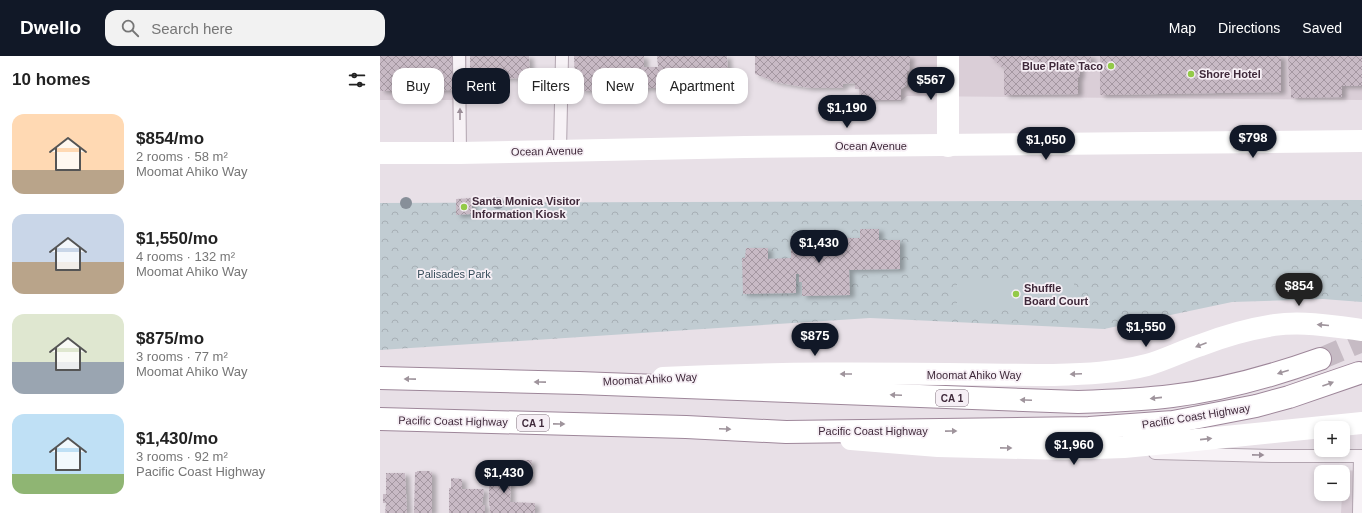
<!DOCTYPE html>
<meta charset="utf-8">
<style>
body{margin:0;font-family:Helvetica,sans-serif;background:#f2f2f2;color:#222;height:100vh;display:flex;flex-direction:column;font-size:15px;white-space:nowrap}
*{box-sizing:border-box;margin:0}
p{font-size:13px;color:#767676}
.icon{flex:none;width:22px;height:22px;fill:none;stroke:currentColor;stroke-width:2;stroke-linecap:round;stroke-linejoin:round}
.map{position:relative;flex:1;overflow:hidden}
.panel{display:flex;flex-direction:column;background:#fff;width:380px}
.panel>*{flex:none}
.guide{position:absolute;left:12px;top:12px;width:380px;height:36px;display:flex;gap:8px}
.fabs{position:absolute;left:934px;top:365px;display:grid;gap:8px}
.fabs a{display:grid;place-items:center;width:36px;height:36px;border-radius:8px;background:#fff;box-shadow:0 2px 6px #0003;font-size:20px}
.price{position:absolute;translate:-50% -34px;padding:0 9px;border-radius:14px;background:#111827;color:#fff;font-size:13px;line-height:26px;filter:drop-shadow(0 1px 2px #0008)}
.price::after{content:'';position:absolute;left:50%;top:24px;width:12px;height:9px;margin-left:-6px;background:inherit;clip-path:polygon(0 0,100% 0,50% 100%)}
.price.on{background:#222;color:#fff}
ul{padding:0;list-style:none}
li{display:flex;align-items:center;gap:12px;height:100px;padding:0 12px}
li span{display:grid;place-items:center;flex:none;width:112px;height:80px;border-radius:12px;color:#555}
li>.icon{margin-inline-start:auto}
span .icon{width:48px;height:48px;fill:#fffc;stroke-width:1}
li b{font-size:17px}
h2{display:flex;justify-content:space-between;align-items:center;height:48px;padding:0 12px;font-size:17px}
.pill{padding:0 14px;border-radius:12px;background:#fff;box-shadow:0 2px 6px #0003;font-size:14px;line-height:36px}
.pill.on{background:#111827;color:#fff}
header{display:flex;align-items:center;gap:24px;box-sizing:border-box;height:56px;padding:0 20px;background:#111827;color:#fff}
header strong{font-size:19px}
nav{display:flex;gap:22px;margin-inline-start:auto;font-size:14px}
.search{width:280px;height:36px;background:#f2f2f2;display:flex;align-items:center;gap:10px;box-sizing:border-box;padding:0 14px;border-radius:12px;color:#767676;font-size:15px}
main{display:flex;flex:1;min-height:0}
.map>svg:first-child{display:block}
.built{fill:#daced7}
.park{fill:url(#park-crowns)}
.garden{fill:#c1ccd2}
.building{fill:url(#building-cross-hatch);filter:url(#shadow)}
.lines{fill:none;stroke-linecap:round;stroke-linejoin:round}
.highway-tunnel{stroke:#c6bbc4;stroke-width:22;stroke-dasharray:22 11;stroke-linecap:butt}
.lane-casing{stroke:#b2a5b0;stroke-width:14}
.highway-casing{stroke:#9e879a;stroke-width:24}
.lane{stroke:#f7f2f6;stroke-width:12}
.secondary{stroke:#fff;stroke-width:22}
.highway{stroke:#fff;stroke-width:22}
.tree{fill:#878f99}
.oneway{fill:#9b8e98}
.oneway2{fill:#9f949c}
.poi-dot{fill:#93ca48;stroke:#f6eff5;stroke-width:1.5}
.labels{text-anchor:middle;stroke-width:3.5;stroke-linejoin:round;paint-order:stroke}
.shield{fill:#f6eff5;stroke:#766472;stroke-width:1}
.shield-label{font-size:10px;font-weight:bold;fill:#3f293a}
.poi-label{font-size:11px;font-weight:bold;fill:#3f293a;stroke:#f6eff5;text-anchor:start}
.street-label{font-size:11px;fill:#3f293a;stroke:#f6eff5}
.park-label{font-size:11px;fill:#374d5a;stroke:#f6eff5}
</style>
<header>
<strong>Dwello</strong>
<div class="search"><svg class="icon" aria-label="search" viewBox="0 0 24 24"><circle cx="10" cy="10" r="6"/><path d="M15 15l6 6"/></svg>Search here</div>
<nav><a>Map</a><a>Directions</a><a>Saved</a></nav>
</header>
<main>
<section class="panel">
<h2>10 homes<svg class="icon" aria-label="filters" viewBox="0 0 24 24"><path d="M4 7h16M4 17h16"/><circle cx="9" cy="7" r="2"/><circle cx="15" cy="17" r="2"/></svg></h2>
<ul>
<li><span style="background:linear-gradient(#ffd9b3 70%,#b9a48a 0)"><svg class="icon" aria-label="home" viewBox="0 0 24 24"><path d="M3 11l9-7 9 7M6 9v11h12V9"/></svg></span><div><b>$854/mo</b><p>2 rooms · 58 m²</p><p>Moomat Ahiko Way</p></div></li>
<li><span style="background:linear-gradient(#c9d6e8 60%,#b9a48a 0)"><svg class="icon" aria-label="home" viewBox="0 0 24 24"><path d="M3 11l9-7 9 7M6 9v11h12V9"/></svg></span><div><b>$1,550/mo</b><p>4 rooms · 132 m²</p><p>Moomat Ahiko Way</p></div></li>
<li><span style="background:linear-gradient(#dfe7d0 60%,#9aa5b1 0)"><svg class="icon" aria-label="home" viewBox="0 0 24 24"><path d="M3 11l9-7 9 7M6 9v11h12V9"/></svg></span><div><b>$875/mo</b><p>3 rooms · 77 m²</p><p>Moomat Ahiko Way</p></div></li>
<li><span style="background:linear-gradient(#bfe0f5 75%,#8fb573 0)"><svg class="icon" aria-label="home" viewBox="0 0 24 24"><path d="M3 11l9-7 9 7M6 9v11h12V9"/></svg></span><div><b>$1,430/mo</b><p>3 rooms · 92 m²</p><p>Pacific Coast Highway</p></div></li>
</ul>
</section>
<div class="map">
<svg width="982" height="457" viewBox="0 0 982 457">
<defs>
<pattern id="park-crowns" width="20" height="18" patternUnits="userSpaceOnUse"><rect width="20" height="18" fill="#c1ccd2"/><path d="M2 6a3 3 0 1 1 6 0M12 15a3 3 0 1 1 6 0" fill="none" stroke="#a7afb5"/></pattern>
<pattern id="building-cross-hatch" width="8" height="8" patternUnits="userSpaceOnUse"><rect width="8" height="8" fill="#c8bac5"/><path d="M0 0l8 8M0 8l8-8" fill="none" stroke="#a497a1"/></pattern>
<filter id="shadow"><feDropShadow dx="4.5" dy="2.5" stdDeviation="2" flood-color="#0004"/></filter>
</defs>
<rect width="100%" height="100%" fill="#e8e0e7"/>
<g class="built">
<polygon points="0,0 87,0 86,44 0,44"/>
<polygon points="479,0 905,0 905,5 905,0 982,0 982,44 527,40 521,45 479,46"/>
<polygon points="963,414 982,415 982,457 961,457 962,438 963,438"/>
</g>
<polygon class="park" points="982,144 982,246 943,243 852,246 724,273 490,262 0,294 0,147"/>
<rect class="garden" x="577" y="222" width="117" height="31"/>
<g class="building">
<polygon points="0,0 73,0 73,34 0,35"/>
<polygon points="90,0 149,0 150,22 90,23"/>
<polygon points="194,0 264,0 264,11 278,11 277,0 347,0 348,27 342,27 342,33 310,33 310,28 294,28 294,35 278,35 278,32 263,32 263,35 248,35 248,27 232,27 232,34 200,35 200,29 195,29"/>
<polygon points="375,0 530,0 529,16 527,16 527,29 521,33 521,44 481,44 481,33 475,33 475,27 463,28 463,32 429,32 395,26 375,18"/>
<polygon points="609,0 711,0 711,10 700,10 700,20 698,21 698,38 624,39 624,11 622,11"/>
<polygon points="720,0 901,0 901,36 720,39"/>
<polygon points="908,0 982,0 982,30 962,30 962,41 911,42 911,31 909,30"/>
<polygon points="92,142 92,158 76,159 76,143"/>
<polygon points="480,173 499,173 499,184 520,184 520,213 469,214 470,239 422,240 422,226 419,226 419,218 416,218 416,237 363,238 362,202 365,202 366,192 388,192 388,203 411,202 411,180 457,178 457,182 480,182"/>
<polygon points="132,404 152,404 150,426 131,426"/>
<polygon points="109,410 127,411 127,414 131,414 130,446 155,447 155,457 110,457 110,450 109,450"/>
<polygon points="37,415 50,415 50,417 52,416 52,457 34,457 35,416 37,416"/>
<polygon points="6,417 25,417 27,457 5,457 6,447 3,447 3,438 6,438"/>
<polygon points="71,422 82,423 82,433 104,433 102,449 105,449 105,457 69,457 69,432 71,432"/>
</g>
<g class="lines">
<polyline class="highway-tunnel" points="940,303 982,285"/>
<g class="lane-casing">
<g id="lane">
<polyline points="79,0 80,97"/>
<polyline points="180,94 182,0"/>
<polyline points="775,397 892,400 982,400"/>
<polyline points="979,457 980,400"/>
</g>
</g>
<g class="highway-casing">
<g id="highway">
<path d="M 0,322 L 199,327 L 698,346 C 730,345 761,344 792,340 C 843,334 892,320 940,303"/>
<polyline points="0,363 306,371 406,376 709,372 793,366 876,350 909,341 979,317"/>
</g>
</g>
<use href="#lane" class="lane"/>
<g class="secondary">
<polyline points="568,0 568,90"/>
<polyline points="0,97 80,97 365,91 982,85"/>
<path d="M 283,322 C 413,315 543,318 673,319 C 704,318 736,317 767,309 C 785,304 802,295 821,289 C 844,280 869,273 894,269 C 923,265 953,270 982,274"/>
<polyline points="471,383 558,390 685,393 744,391 806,385 982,367"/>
</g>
<use href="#highway" class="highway"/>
</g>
<g class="tree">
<circle cx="26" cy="147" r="6"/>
<circle cx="118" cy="147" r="6"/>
</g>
<defs><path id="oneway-solid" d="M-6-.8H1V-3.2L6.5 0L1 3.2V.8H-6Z"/></defs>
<g class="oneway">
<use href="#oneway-solid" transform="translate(80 58) rotate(-90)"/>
<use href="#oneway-solid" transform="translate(878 399) rotate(1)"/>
</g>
<g class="oneway2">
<use href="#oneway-solid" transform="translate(943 269) rotate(-175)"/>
<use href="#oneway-solid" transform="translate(821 289) rotate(159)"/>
<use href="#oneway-solid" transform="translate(903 316) rotate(163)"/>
<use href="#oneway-solid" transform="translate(466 318) rotate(-180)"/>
<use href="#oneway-solid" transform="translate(696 318) rotate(178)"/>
<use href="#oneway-solid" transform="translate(30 323) rotate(-179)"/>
<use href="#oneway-solid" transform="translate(160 326) rotate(-179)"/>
<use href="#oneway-solid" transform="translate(948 328) rotate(-20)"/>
<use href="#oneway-solid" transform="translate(516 339) rotate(-178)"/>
<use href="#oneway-solid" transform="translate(776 342) rotate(174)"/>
<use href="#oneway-solid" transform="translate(646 344) rotate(-178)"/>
<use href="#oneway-solid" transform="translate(179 368) rotate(1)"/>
<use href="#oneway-solid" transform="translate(345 373) rotate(3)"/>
<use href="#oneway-solid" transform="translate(571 375) rotate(-1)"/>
<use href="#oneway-solid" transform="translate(826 383) rotate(-6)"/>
<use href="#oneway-solid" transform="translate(626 392) rotate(1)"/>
</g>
<g class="poi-dot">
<circle cx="731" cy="10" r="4"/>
<circle cx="811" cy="18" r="4"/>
<circle cx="84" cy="151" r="4"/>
<circle cx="636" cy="238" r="4"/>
</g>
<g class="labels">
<g class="shield">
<rect x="556" y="334" width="32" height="16" rx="3"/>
<rect x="137" y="359" width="32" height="16" rx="3"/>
</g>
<g class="shield-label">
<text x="572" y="346">CA 1</text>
<text x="153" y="371">CA 1</text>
</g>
<g class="poi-label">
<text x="723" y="14" text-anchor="end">Blue Plate Taco</text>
<text x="819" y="22">Shore Hotel</text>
<text x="92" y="149">Santa Monica Visitor<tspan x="92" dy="13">Information Kiosk</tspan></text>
<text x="644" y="236">Shuffle<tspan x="644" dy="13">Board Court</tspan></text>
</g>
<g class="street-label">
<text x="491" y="94">Ocean Avenue</text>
<text transform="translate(167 95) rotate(-1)" y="4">Ocean Avenue</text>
<text x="594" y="323">Moomat Ahiko Way</text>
<text transform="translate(270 323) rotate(-3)" y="4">Moomat Ahiko Way</text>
<text transform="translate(816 360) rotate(-9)" y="4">Pacific Coast Highway</text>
<text transform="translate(73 365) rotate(1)" y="4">Pacific Coast Highway</text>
<text x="493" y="379">Pacific Coast Highway</text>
</g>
<g class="park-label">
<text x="74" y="222">Palisades Park</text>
</g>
</g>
</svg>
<div class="fabs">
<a>+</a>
<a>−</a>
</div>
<b class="price" style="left:551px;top:45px">$567</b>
<b class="price" style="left:467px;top:73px">$1,190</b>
<b class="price" style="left:873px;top:103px">$798</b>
<b class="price" style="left:666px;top:105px">$1,050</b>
<b class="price" style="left:439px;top:208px">$1,430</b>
<b class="price on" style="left:919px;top:251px">$854</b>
<b class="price" style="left:766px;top:292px">$1,550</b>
<b class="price" style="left:435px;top:301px">$875</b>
<b class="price" style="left:694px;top:410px">$1,960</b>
<b class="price" style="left:124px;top:438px">$1,430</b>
<div class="guide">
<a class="pill">Buy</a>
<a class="pill on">Rent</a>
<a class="pill">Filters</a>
<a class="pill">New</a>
<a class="pill">Apartment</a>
</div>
</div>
</main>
